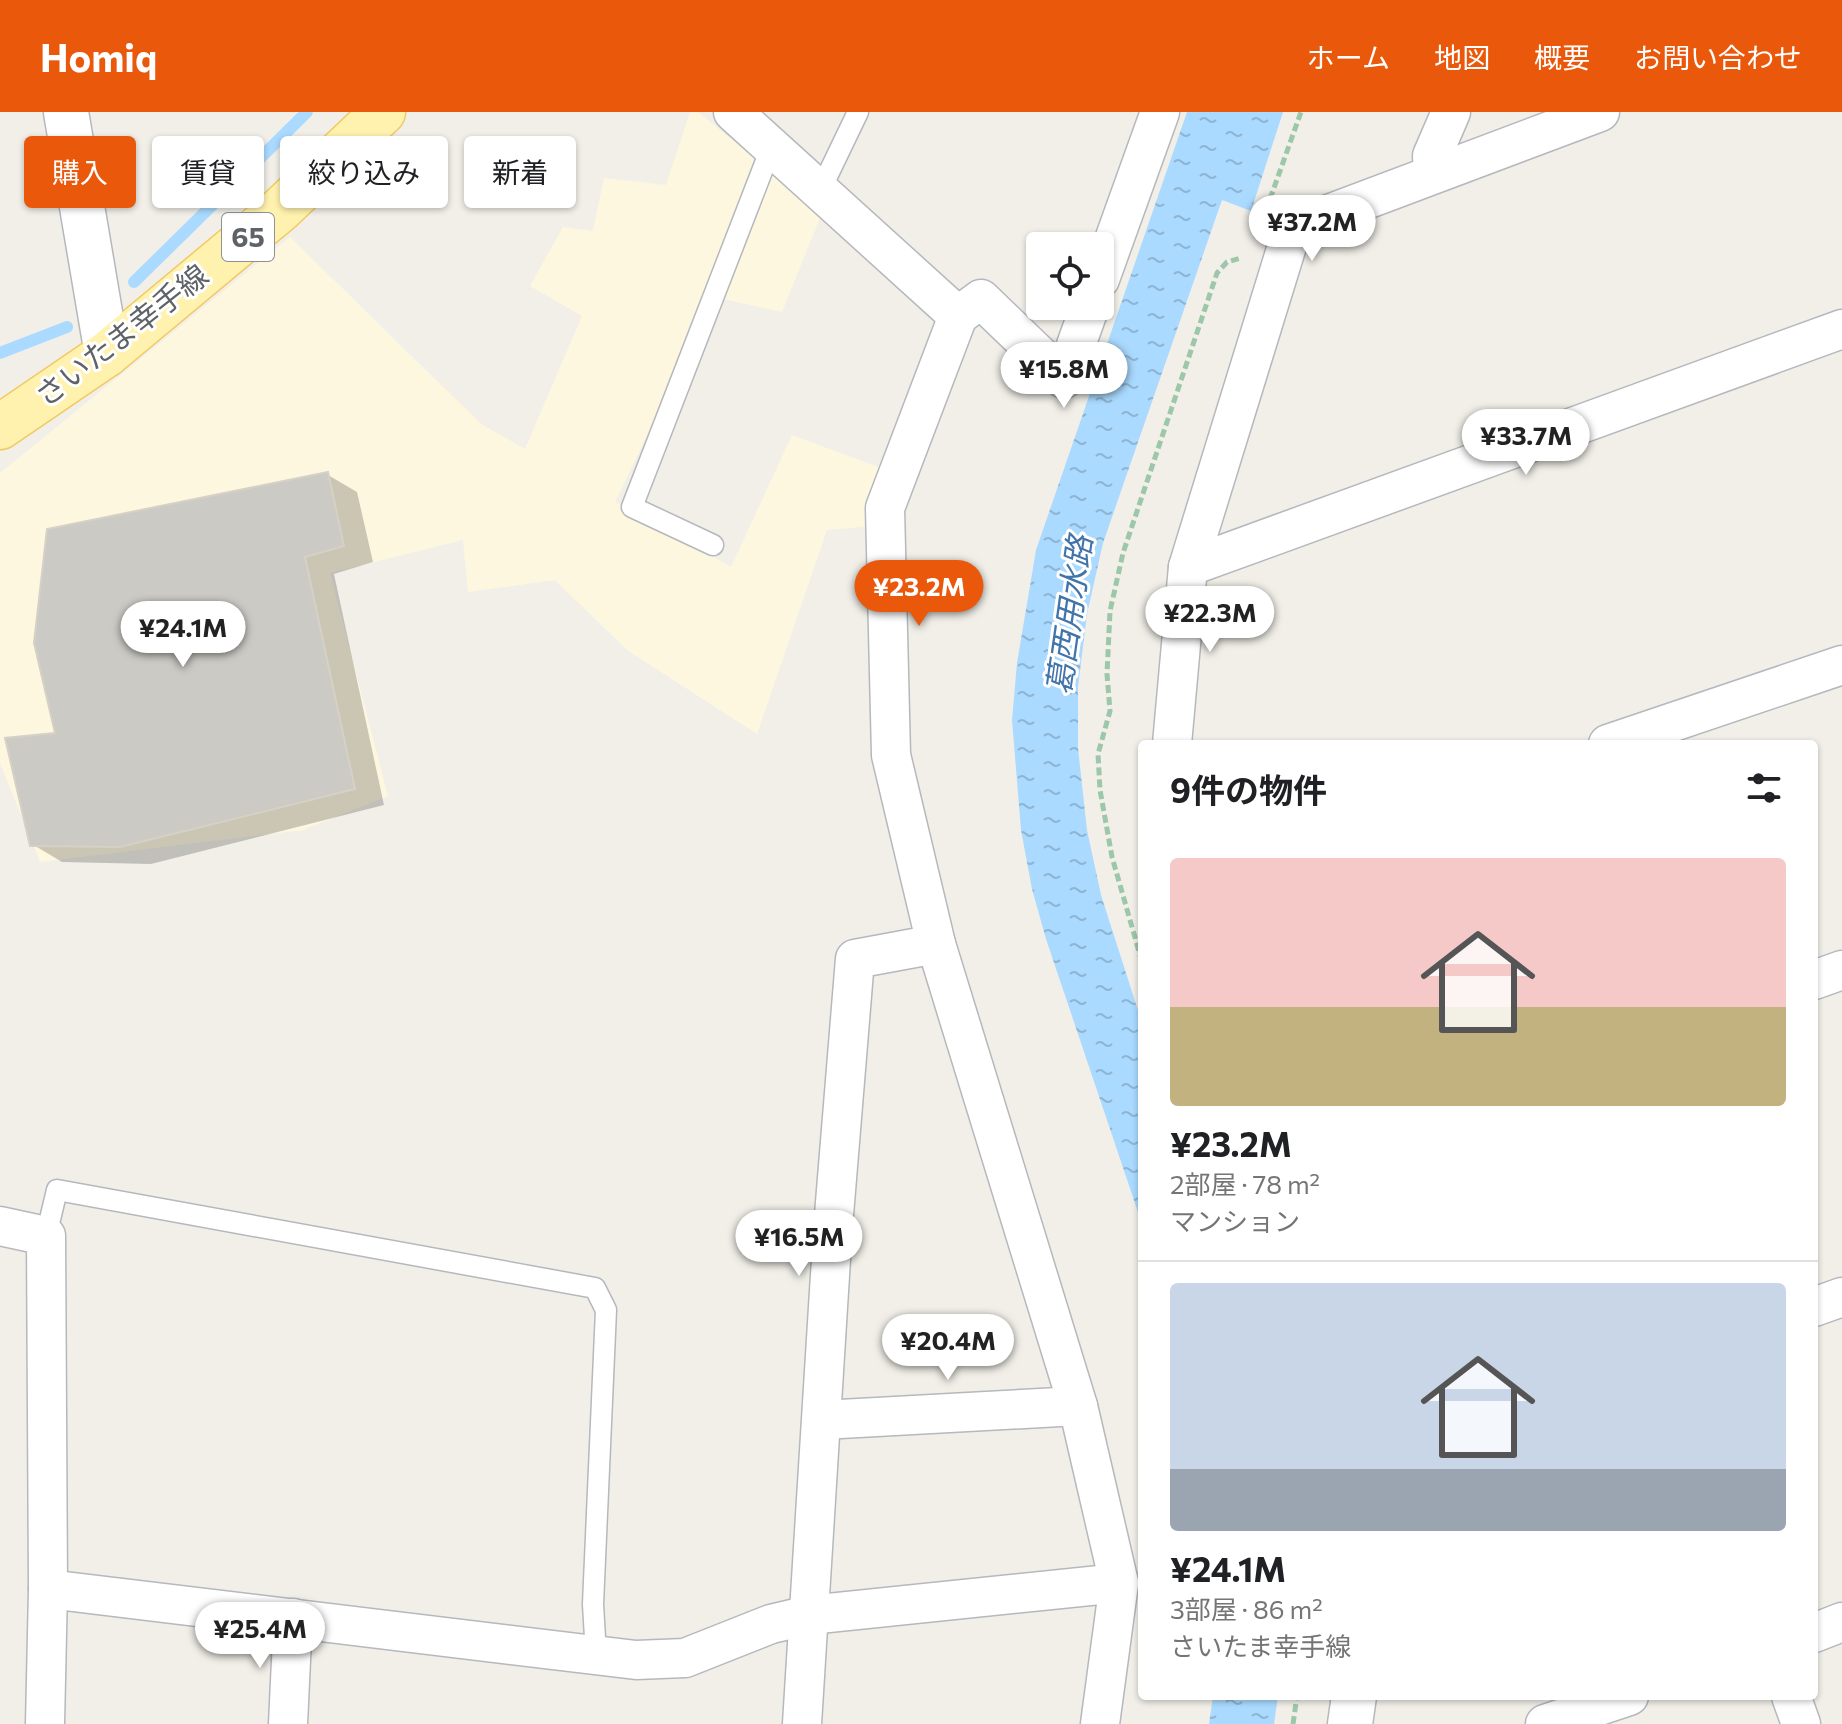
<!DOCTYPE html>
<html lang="ja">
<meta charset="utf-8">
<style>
body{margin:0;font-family:Commissioner,"Noto Sans JP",sans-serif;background:#f2f2f2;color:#202124;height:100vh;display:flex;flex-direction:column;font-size:30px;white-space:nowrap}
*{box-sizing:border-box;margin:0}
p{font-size:26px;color:#757577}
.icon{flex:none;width:44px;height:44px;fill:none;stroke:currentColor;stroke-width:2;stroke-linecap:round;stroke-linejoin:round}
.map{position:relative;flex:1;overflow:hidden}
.drawer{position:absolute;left:1138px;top:628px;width:680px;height:960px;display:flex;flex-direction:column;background:#fff;border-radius:8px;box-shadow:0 2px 6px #0004}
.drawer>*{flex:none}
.top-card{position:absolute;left:24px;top:24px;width:760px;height:72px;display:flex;gap:16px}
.tools{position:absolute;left:1026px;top:120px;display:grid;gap:16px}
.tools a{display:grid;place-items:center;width:88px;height:88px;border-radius:8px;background:#fff;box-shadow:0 2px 6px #0004;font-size:40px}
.price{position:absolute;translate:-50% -68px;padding:0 18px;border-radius:28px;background:#fff;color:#222;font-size:26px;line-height:52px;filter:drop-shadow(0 2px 4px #0008)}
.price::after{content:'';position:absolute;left:50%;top:48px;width:24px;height:18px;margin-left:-12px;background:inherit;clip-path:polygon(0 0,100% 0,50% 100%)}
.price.current{background:#ea580c;color:#fff}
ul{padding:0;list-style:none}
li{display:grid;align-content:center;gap:16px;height:424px;padding:0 32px}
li+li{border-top:2px solid #e0e0e0}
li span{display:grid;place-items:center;height:248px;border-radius:8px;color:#555}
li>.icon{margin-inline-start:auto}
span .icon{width:144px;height:144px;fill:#fffc;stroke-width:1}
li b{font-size:34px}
h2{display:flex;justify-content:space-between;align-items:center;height:96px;padding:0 32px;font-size:34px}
.tag{padding:0 28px;border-radius:8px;background:#fff;box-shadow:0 2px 6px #0004;font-size:28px;line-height:72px}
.tag.current{background:#ea580c;color:#fff}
header{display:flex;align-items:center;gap:48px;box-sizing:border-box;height:112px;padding:0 40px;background:#ea580c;color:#fff}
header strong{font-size:38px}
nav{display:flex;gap:44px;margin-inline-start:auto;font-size:28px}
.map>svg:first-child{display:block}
.commercial{fill:#fef7e0}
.water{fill:url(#water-ripples)}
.shadow{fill:#0003}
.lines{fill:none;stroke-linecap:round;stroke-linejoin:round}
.stream{stroke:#aadaff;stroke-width:12}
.building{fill:#cccac5;stroke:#d6d1c6;stroke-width:2}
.service-casing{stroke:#b5b8bc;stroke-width:23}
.minor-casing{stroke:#b5b8bc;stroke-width:41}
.tertiary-casing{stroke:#b5b8bc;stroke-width:47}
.primary-casing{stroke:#f2c960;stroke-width:47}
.path{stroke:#9cc7a9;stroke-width:5;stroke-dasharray:8 4;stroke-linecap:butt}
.service{stroke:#fff;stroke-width:20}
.minor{stroke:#fff;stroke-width:38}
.tertiary{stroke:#fff;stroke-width:44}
.primary{stroke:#fff2af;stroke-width:44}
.labels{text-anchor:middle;stroke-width:6;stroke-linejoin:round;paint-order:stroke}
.shield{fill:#fff;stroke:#8f9295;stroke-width:2}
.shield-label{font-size:28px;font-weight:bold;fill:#5f6368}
.street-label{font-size:30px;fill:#5f6368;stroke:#fff}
.water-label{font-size:32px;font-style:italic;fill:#4174aa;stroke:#fff}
</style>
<header>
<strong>Homiq</strong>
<nav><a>ホーム</a><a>地図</a><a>概要</a><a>お問い合わせ</a></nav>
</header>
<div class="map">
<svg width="1842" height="1612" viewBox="0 0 1842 1612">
<defs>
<pattern id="water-ripples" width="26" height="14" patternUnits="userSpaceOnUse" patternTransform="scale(2)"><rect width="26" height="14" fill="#aadaff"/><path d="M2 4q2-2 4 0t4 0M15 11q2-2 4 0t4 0" fill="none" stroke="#8eb4d2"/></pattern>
</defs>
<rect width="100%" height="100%" fill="#f1efe8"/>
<polygon class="commercial" points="690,0 698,0 822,101 782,200 714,185 615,390 731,455 792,323 886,358 873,414 827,418 757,622 627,538 555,468 468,480 463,428 330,461 388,684 303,718 40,750 0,651 0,361 290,125 481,312 525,337 582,204 530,174 563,115 593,119 604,66 666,73"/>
<g class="water">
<polygon points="1187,0 1283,0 1251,99 1222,88 1103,431 1087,502 1078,575 1078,636 1087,718 1101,783 1142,911 1142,1112 1046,827 1032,777 1021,718 1012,608 1017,551 1036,438"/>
<polygon points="1213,1584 1278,1584 1274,1612 1209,1612"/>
</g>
<polygon class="shadow" points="328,363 357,380 373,450 334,462 384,693 151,752 62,750 32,732 58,623"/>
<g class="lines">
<g class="stream">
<polyline points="134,170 307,0"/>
<polyline points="0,241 67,215"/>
</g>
</g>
<polygon class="building" points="328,360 344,434 305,445 355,677 120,735 30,734 5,626 55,621 34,531 47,417"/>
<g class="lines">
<g class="service-casing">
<g id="service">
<polyline points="820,79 858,0"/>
<polyline points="713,433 632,395 771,36"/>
<polyline points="46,1124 57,1078 595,1176 606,1198 593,1492 596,1543"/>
</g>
</g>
<g class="minor-casing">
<g id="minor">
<polyline points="733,0 958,204"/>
<polyline points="1433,62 1432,44 1451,0"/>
<polyline points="1100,167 1160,0"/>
<polyline points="1090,194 1064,267 981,187 958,204 885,396 891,643 936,832 1078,1294 1119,1471 1100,1612"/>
<polyline points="1188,455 1842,217"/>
<polyline points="1172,632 1188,455 1291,121 1302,112 1600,0"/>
<polyline points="1608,632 1842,553"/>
<polyline points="1814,868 1842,858"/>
<polyline points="0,1114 46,1124 48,1477 636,1548 685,1546 771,1512 809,1503 1119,1471"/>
<polyline points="1814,1195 1842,1185"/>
<polyline points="822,1308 1078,1294"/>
<polyline points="1814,1521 1842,1510"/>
<polyline points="1791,1584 1801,1612"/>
<polyline points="45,1612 48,1477"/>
<polyline points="288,1612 293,1506"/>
<polyline points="802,1612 833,1115 855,847 936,832"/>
<polyline points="1545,1612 1629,1584"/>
</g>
</g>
<g class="tertiary-casing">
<g id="tertiary">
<polyline points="66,0 107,242"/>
<polyline points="1350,1612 1354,1584"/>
</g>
</g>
<g class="primary-casing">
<polyline id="primary" points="0,315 107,242 280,98 383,0"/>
</g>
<g class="path">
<polyline points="1270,87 1301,0"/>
<polyline points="1142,850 1112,745 1100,678 1098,642 1110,599 1107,562 1110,499 1123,441 1217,161 1227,150 1241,146"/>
<polyline points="1293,1612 1297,1584"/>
</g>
<use href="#service" class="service"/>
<use href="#minor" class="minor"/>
<use href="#tertiary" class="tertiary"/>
<use href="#primary" class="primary"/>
</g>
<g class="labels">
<rect class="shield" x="222" y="101" width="52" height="48" rx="6"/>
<g class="shield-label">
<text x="248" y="135">65</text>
</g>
<g class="street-label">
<text transform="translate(122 224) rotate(-38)" y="10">さいたま幸手線</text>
</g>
<g class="water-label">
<text transform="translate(1070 503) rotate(-82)" y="11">葛西用水路</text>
</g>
</g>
</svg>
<div class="tools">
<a><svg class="icon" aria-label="locate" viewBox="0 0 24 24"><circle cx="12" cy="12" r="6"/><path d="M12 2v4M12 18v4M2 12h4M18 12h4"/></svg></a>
</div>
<b class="price" style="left:1312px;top:151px">¥37.2M</b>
<b class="price" style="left:1064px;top:298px">¥15.8M</b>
<b class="price" style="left:1526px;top:365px">¥33.7M</b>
<b class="price current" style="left:919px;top:516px">¥23.2M</b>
<b class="price" style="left:1210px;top:542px">¥22.3M</b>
<b class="price" style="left:183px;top:557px">¥24.1M</b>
<b class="price" style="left:799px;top:1166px">¥16.5M</b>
<b class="price" style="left:948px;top:1270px">¥20.4M</b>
<b class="price" style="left:260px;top:1558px">¥25.4M</b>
<div class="top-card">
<a class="tag current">購入</a>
<a class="tag">賃貸</a>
<a class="tag">絞り込み</a>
<a class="tag">新着</a>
</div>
<section class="drawer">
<h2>9件の物件<svg class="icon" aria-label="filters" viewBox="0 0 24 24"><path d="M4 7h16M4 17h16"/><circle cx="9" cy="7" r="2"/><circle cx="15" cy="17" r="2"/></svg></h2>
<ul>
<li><span style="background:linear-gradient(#f6c9c9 60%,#c2b280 0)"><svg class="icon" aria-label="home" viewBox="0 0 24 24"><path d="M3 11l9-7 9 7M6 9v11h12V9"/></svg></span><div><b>¥23.2M</b><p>2部屋 · 78 m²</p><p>マンション</p></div></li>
<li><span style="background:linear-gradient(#c9d6e8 75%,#9aa5b1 0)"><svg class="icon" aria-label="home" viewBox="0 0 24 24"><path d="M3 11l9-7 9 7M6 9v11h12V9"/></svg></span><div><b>¥24.1M</b><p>3部屋 · 86 m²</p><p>さいたま幸手線</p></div></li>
</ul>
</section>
</div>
